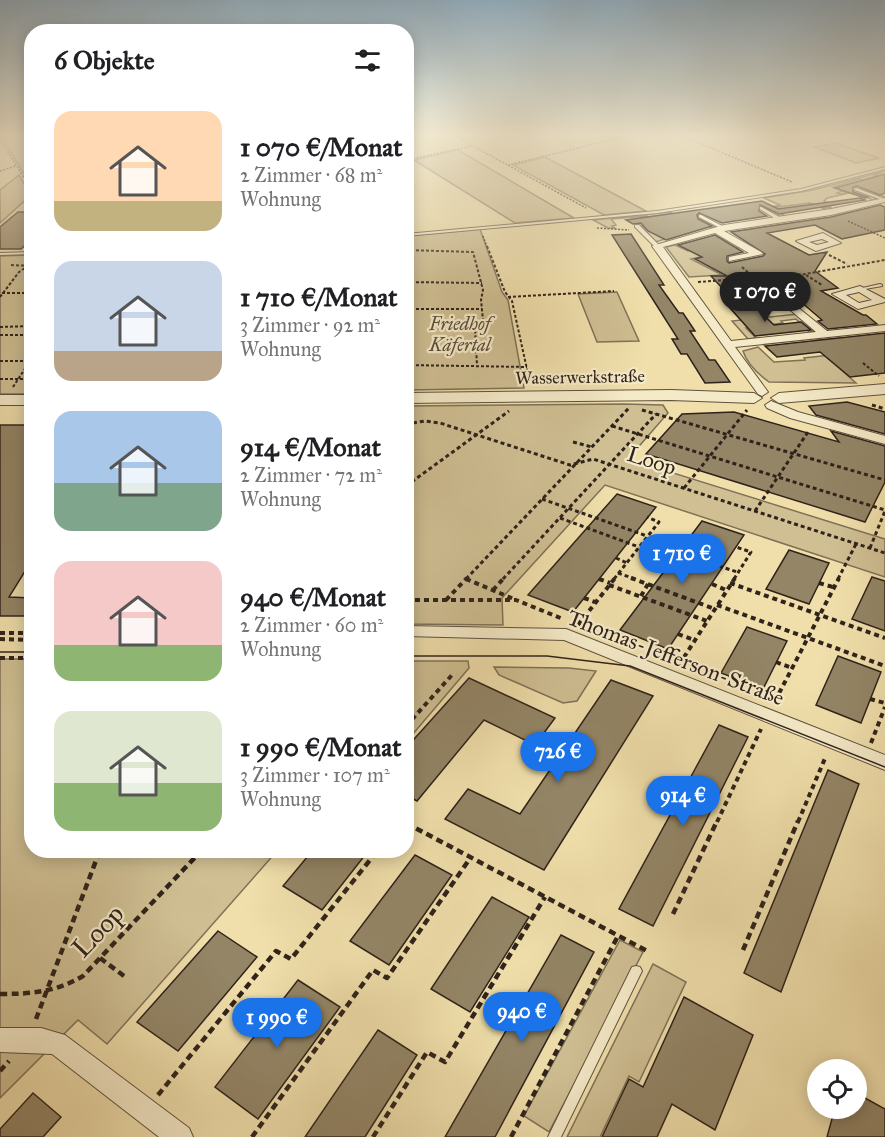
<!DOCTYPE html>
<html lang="de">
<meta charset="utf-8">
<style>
body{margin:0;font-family:"IM FELL Great Primer",serif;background:#f6f6f6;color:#202124;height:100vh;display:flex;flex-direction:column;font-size:22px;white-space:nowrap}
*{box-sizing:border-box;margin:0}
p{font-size:20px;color:#757577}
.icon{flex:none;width:33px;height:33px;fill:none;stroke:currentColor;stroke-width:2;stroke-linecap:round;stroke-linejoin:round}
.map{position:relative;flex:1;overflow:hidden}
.drawer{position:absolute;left:24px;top:24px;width:390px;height:834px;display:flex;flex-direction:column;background:#fff;border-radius:24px;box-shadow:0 3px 15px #0003}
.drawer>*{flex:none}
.tools{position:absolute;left:807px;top:1059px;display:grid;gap:12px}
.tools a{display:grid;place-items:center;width:60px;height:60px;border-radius:50%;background:#fff;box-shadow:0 3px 15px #0003;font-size:30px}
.price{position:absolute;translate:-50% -51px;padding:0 14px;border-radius:21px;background:#1a73e8;color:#fff;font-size:20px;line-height:39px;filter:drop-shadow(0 2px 3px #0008)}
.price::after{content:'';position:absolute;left:50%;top:36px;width:18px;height:14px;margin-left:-9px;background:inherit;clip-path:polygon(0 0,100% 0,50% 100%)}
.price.active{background:#222;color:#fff}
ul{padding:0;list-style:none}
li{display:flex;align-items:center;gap:18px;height:150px;padding:0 30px}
li span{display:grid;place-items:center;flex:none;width:168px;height:120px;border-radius:18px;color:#555}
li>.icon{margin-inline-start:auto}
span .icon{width:72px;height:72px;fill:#fffc;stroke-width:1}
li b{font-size:26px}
h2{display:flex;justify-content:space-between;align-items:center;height:72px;padding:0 30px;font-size:26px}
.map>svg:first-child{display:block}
.green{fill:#cfbf93;stroke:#7f7157;stroke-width:1.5}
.building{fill:#938566;stroke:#2f231b;stroke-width:1.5}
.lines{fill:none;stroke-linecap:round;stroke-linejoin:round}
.service-casing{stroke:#5f523f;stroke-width:2}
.minor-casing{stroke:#5f523f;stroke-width:2}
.tertiary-casing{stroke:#5f523f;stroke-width:2}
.path-far4{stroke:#2f231b;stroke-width:1.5;stroke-dasharray:2 1.5;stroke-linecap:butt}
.path-far3{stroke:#2f231b;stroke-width:2;stroke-dasharray:3 2;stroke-linecap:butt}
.path-far2{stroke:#2f231b;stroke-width:3;stroke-dasharray:4 3;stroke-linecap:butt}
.path-far1{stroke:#2f231b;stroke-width:4;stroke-dasharray:5 4;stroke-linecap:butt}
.path{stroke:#2f231b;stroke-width:4.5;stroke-dasharray:7 4.5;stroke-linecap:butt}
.service{fill:#f5eac8;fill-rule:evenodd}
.minor{fill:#f5eac8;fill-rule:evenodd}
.tertiary{fill:#f5eac8;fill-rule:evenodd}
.tram{stroke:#2f231b;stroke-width:1.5}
.labels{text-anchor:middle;stroke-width:4.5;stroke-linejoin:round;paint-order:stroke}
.far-park-label{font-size:18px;font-style:italic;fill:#574a39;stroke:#f5eac8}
.far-street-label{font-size:18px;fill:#2f231b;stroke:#f5eac8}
.street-label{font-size:22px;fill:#2f231b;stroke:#f5eac8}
.near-street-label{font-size:27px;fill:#2f231b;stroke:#f5eac8}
</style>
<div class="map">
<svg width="885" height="1137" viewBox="0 0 885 1137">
<rect width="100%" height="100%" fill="#f0dfab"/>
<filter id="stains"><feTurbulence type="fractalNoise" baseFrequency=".00333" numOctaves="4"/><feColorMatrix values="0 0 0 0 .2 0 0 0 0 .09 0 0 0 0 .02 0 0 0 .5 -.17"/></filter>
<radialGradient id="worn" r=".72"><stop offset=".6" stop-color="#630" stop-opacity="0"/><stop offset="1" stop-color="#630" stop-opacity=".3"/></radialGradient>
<g class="green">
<polygon points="0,135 31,135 31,185"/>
<polygon points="835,143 876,157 879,158 856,163 814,147"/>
<polygon points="458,150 574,218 515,223 414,160"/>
<polygon points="545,157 646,211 604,215 513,165"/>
<polygon points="885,171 874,176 884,180 873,191 885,197 861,189 875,185 860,179 833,187 843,191 837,193 840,194 855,190 878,199 873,200 854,192 827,198 824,201 834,205 829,206 832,209 822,206 827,210 810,203 771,208 785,216 780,217 765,208 780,205 764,198 813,190"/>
<polygon points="19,175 31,195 0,223 0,190"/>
<polygon points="670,212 683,220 699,218 717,227 712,228 695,220 676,236 655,242 641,225 655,223 647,216 611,219 616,225 612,226 615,228 608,228 593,220"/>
<polygon points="480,229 502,292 508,300 524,388 407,390 406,236"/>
<polygon points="719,234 742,247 691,259 722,275 689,277 666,247 675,245 688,251 727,242 714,235"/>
<polygon points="31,255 31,394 0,394 0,256"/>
<polygon points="617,292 639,341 597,342 578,294"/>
<polygon points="798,314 818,331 809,332 796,319 781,321 783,323 746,328 756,338 748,339 732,321"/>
<path d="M 840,338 L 885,346 L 829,359 L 856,383 L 769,382 C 758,374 747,364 743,351 L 758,347 L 774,362 L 805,360 L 804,358 L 831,355 L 816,340 Z"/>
<polygon points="624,404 663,405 668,413 628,459 885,539 885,577 605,485 502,598 503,625 407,624 407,406"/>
<polygon points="0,659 31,659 32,850 277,851 107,1044 78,1020 0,1098"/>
<polygon points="407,661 468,661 469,668 407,741"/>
<polygon points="494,667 569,668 596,671 577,701 563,703 499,675"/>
<polygon points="620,940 643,952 549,1132 524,1116"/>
<polygon points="653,964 686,982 639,1082 629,1076 600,1137 567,1137"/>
</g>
<g class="building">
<polygon points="885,174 885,193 880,195 857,186 853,187 853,192 868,197 865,198 835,188"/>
<polygon points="860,198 865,200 779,214 760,205 759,211 767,216 722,223 699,213 697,215 698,219 712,226 666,240 648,231 641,223 633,224 626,220 762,201 778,209"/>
<polygon points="880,205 885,207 885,230 842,239 815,225 767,233 809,255 827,252 815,271 838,288 821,291 863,315 866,315 877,324 828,329 818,321 822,320 794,296 784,295 779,298 734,301 711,276 727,276 695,259 702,257 678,245 715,235 743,252 727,256 727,261 729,263 763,256 765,254 731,232 831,217"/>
<polygon points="18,212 32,212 32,239 21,249 0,249 0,227"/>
<polygon points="631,234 664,285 659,285 679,313 683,313 695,331 690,331 709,360 715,360 730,382 705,383 687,354 681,354 672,339 678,339 612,235"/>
<polygon points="754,306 774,325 801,322 811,330 755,336 730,308"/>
<polygon points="885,333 885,373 850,377 820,352 777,357 765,346"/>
<polygon points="847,402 885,412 885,434 816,415 809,406"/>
<polygon points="734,412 839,442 831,431 885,446 885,482 865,522 646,454 682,414"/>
<polygon points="0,425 32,425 32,560 9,597 32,598 32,616 0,616"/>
<polygon points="617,494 656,507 573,612 528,595"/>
<polygon points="702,521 744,535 668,649 620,630"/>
<polygon points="789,550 829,563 809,604 766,589"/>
<polygon points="872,577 885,581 885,631 852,619"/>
<polygon points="747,627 787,641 763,689 721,673"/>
<polygon points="838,656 881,672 861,723 816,705"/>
<polygon points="469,678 555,718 535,745 484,720 417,801 406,795 406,748"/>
<polygon points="611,680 653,696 544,870 445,819 468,789 520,814"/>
<polygon points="719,725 748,737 653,926 619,909"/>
<polygon points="828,770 859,784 781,992 744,973"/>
<polygon points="313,850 369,850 322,910 283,886"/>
<polygon points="415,855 452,875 389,965 350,941"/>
<polygon points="492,897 529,917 470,1012 431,989"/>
<polygon points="218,931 257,957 178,1051 137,1022"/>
<polygon points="561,935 594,952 495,1137 445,1137"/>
<polygon points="298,980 340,1007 258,1119 215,1087"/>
<polygon points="684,997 753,1035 715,1130 672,1104 657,1137 602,1137 629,1079 643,1087"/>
<polygon points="378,1030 417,1055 365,1137 305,1137"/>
<polygon points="33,1093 61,1117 43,1137 0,1137 0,1129"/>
<polygon points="856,1093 885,1109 885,1137 827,1137 835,1108 856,1108"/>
</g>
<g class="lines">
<g class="service-casing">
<g id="service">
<polygon points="885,167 885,169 801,191 657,213 406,236 406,234 657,211 801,189"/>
<polygon points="856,188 885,199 885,201 855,190 854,189"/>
<polygon points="761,207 783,219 783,220 779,221 760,209 760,207"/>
<polygon points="699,215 701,215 726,228 722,229 699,217"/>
<polygon points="635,225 639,225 659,245 659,247 655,247 635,227"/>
<polygon points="32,252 32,254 0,255 0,253"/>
<polygon points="880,284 882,285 882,286 860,290 858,289"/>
<polygon points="636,966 640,967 642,971 640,975 561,1137 548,1137 632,967"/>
</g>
</g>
<g class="minor-casing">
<g id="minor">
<polygon points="885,198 885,202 831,215 724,231 761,252 763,254 729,261 729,257 749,253 715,233 663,247 731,341 816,332 781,302 781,298 785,297 827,331 885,325 885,331 735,347 768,392 762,396 758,394 652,246 724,225 831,209"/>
<path d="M 823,233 L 841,243 L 816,251 L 796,241 ZM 822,239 L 829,242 L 817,245 L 809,242 Z"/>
<path d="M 860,286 L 885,299 L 885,302 L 858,309 L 832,294 ZM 859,292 L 872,300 L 859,303 L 846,295 Z"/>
<polygon points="771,401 798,412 885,436 885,444 790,418 767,408 765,405"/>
<polygon points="406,626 566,629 885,755 885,770 564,640 406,636"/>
<polygon points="0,1028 41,1028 65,1035 189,1128 193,1137 159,1137 52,1054 0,1052"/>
</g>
</g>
<g class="tertiary-casing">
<g id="tertiary">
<polygon points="885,384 885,394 779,403 771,398 779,393"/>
<polygon points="671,390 754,393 762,398 754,403 671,400 406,403 406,393"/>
<rect x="0" y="395" width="32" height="10"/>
</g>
</g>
<g class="path-far4">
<polyline points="453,135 586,208"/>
<polyline points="680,135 792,182"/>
<polyline points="0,140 32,190"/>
<polyline points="406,160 472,146"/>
<polyline points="508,165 631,135"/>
<polyline points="0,171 16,166"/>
<polyline points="848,221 885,238"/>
<polyline points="597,228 629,230"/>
<polyline points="483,236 487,247"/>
</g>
<g class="path-far3">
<polyline points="487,246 505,292 512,301 530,383"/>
<polyline points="406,250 473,252 483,290 481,300 483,320 475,329 477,365"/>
<polyline points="829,255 847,264"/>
<polyline points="11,265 32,266"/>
<polyline points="742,267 753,277"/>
<polyline points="806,275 822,285"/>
<polyline points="759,277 777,292"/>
<polyline points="406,282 482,283"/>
<polyline points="698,282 805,274 885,260"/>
<polyline points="2,293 32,293"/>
<polyline points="0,297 19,272 28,266"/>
<polyline points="508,297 614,291"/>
<polyline points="764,302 774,301"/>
<polyline points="406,309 482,309"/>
<polyline points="0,327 32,326"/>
<polyline points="0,335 32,335"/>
<polyline points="0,361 31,361"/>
<polyline points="863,363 879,376"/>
<polyline points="406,365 527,367"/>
<polyline points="0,379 32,379"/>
<polyline points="13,387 32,358"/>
</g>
<g class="path-far2">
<polyline points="872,405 885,409"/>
<polyline points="642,410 885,480"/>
<polyline points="406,424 425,421 440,423 570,465 593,459 885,553"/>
<polyline points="612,426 885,510"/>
<polyline points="573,442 592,447"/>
<polyline points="406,486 509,411"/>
<polyline points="684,488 747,410"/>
<polyline points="542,499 647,536"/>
<polyline points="755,511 808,432"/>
<polyline points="560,518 639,547"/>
<polyline points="870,548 885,511"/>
<polyline points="616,558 627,563"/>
<polyline points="719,566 737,572"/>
<polyline points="618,573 635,579"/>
<polyline points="466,579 629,408"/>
<polyline points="503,579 656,414"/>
<polyline points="614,579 659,522 647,517"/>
<polyline points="734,579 751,552 736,547"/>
<polyline points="838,579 856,544"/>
</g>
<g class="path-far1">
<polyline points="631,578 715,609"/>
<polyline points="466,579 514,599"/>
<polyline points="599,579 610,583"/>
<polyline points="730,583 885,638"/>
<polyline points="819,583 833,587"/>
<polyline points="712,584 726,590"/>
<polyline points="609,585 707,621"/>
<polyline points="493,590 504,578"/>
<polyline points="641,596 648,584"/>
<polyline points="584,598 595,602"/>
<polyline points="406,600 516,600 563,619"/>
<polyline points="446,600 467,578"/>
<polyline points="717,605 885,666"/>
<polyline points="578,625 615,578"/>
<polyline points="0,633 32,633"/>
<polyline points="678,634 694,640"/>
<polyline points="0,639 32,640"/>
<polyline points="0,658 32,658"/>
<polyline points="776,662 792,668"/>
<polyline points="679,665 735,578"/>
<polyline points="870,699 885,703"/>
<polyline points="775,701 839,578"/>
<polyline points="406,726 452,675"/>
<polyline points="871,743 885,707"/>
<polyline points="717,822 761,729"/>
<polyline points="798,822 826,756"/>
</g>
<g class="path">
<polyline points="406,823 649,952"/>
<polyline points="673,914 717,821"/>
<polyline points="743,950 798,821"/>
<polyline points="100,958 124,976"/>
<path d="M 0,994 C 31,994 56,992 83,976 L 202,850"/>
<polyline points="36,1019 100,850"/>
<polyline points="0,1071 9,1061"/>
<polyline points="158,1095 276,951 291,959 378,850"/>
<polyline points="252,1137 373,970 387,978 471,857"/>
<polyline points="373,1137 427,1052 445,1062 545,897"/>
<polyline points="511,1137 618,936"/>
</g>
<use href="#service" class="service"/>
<use href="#minor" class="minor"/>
<use href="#tertiary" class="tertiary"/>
<g class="tram">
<polyline points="0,652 32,652"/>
<polyline points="406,656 547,656 630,666 885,767"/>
</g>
</g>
<linearGradient id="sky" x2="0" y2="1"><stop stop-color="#91acbc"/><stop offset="0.46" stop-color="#f8f1d9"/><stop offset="1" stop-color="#f8f1d9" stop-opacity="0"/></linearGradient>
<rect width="885" height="294" fill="url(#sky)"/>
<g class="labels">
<g class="far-park-label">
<text x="460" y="330">Friedhof<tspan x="460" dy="21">Käfertal</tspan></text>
</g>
<g class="far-street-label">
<text transform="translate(580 377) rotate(-1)" y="6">Wasserwerkstraße</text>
</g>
<g class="street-label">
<text transform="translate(652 460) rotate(18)" y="8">Loop</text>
<text transform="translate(676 657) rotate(21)" y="8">Thomas-Jefferson-Straße</text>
</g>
<g class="near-street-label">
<text transform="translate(98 931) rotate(-46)" y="9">Loop</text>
</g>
</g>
<rect width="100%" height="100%" filter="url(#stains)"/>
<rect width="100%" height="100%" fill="url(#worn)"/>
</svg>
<div class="tools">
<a><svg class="icon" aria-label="locate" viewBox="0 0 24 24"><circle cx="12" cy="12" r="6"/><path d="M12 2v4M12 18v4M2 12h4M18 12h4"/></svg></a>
</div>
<b class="price active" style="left:765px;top:323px">1 070 €</b>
<b class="price" style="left:682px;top:585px">1 710 €</b>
<b class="price" style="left:558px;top:783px">726 €</b>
<b class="price" style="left:683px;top:827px">914 €</b>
<b class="price" style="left:522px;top:1043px">940 €</b>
<b class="price" style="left:277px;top:1049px">1 990 €</b>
<section class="drawer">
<h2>6 Objekte<svg class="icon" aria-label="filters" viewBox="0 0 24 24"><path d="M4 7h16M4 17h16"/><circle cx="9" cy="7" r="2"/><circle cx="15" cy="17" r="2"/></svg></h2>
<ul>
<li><span style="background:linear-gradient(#ffd9b3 75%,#c2b280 0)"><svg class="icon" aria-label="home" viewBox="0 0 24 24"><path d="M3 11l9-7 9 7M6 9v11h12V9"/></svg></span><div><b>1 070 €/Monat</b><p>2 Zimmer · 68 m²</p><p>Wohnung</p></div></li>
<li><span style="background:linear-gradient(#c9d6e8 75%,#b9a48a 0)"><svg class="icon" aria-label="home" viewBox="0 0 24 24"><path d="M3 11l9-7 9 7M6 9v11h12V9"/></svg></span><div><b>1 710 €/Monat</b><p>3 Zimmer · 92 m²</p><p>Wohnung</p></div></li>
<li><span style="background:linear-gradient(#a9c7e8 60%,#7fa58c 0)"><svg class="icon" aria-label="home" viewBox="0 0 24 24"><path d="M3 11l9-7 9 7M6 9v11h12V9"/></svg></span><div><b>914 €/Monat</b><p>2 Zimmer · 72 m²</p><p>Wohnung</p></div></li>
<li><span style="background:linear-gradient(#f6c9c9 70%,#8fb573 0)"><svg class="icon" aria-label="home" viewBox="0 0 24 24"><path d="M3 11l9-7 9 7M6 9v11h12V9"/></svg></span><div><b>940 €/Monat</b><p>2 Zimmer · 60 m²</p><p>Wohnung</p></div></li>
<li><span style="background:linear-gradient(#dfe7d0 60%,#8fb573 0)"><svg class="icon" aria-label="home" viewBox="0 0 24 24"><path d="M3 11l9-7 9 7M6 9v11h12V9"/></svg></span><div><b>1 990 €/Monat</b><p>3 Zimmer · 107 m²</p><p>Wohnung</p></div></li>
</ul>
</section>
</div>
